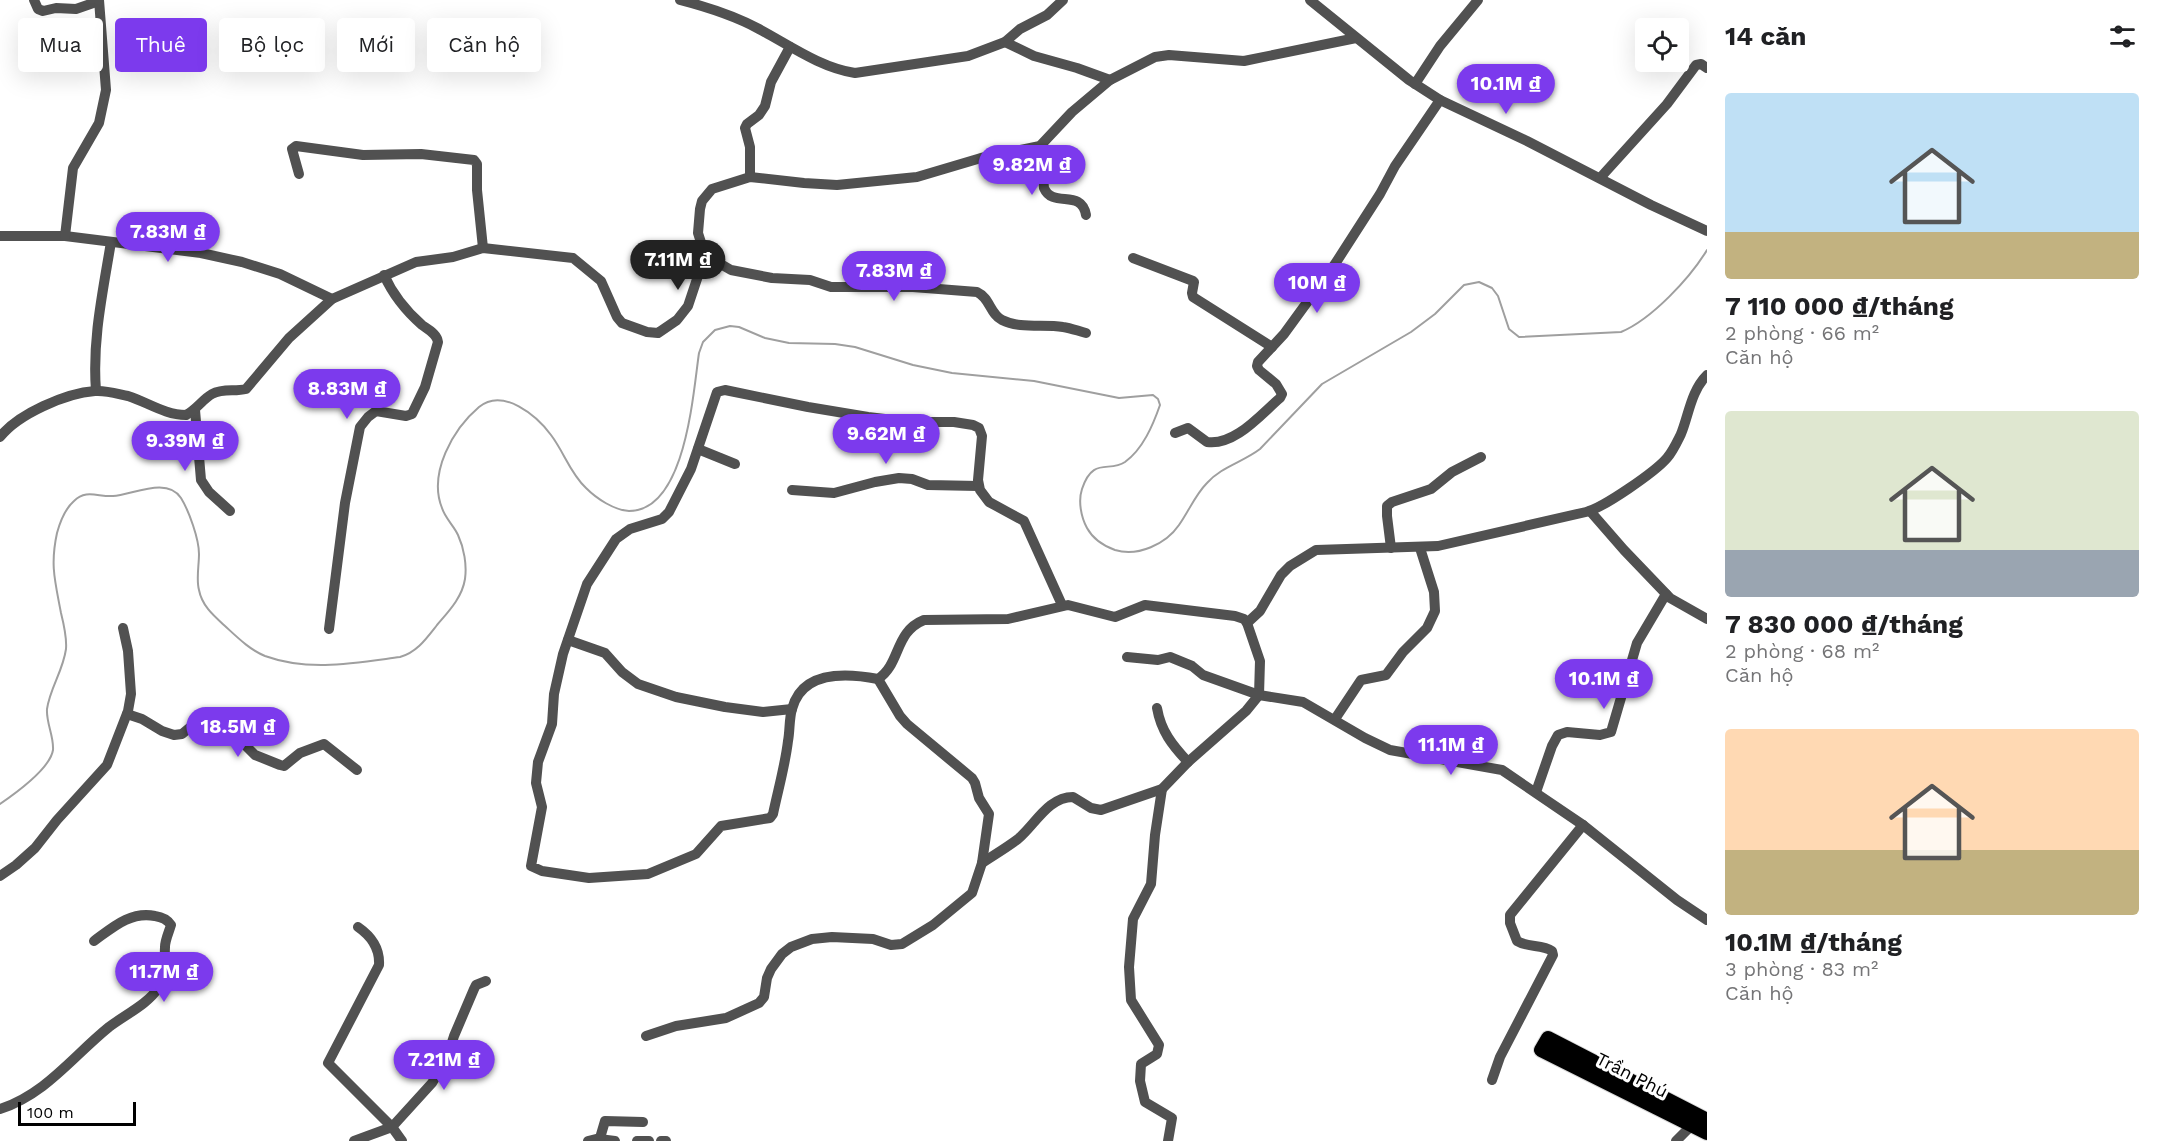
<!DOCTYPE html>
<html lang="vi">
<meta charset="utf-8">
<style>
body{margin:0;font-family:"Work Sans",sans-serif;background:#f2f2f2;color:#202124;height:100vh;display:flex;flex-direction:column;font-size:22px;white-space:nowrap}
*{box-sizing:border-box;margin:0}
p{font-size:20px;color:#757577}
.icon{flex:none;width:33px;height:33px;fill:none;stroke:currentColor;stroke-width:2;stroke-linecap:round;stroke-linejoin:round}
.map{position:relative;flex:1;overflow:hidden}
.drawer{display:flex;flex-direction:column;background:#fff;width:450px}
.drawer>*{flex:none}
.hud{position:absolute;left:18px;top:18px;width:570px;height:54px;display:flex;gap:12px}
.fabs{position:absolute;left:1635px;top:18px;display:grid;gap:12px}
.fabs a{display:grid;place-items:center;width:54px;height:54px;border-radius:6px;background:#fff;box-shadow:0 6px 24px #0002;font-size:30px}
.scale{position:absolute;left:18px;bottom:15px;width:118px;box-sizing:border-box;padding-left:6px;border:3px solid #000;border-top:0;font-size:16px;line-height:21px;white-space:nowrap;color:#000;-webkit-text-stroke:4px #fff;paint-order:stroke}
.price{position:absolute;translate:-50% -51px;padding:0 14px;border-radius:21px;background:#7c3aed;color:#fff;font-size:20px;line-height:39px;filter:drop-shadow(0 2px 3px #0008)}
.price::after{content:'';position:absolute;left:50%;top:36px;width:18px;height:14px;margin-left:-9px;background:inherit;clip-path:polygon(0 0,100% 0,50% 100%)}
.price.on{background:#222;color:#fff}
ul{padding:0;list-style:none}
li{display:grid;align-content:center;gap:12px;height:318px;padding:0 18px}
li span{display:grid;place-items:center;height:186px;border-radius:6px;color:#555}
li>.icon{margin-inline-start:auto}
span .icon{width:108px;height:108px;fill:#fffc;stroke-width:1}
li b{font-size:26px}
h2{display:flex;justify-content:space-between;align-items:center;height:72px;padding:0 18px;font-size:26px}
.chip{padding:0 21px;border-radius:6px;background:#fff;box-shadow:0 6px 24px #0002;font-size:21px;line-height:54px}
.chip.on{background:#7c3aed;color:#fff}
main{display:flex;flex:1;min-height:0}
.map>svg:first-child{display:block}
.lines{fill:none;stroke-linecap:round;stroke-linejoin:round}
.stream{stroke:#9f9f9f;stroke-width:2}
.major-casing{stroke:#dbdbdb;stroke-width:16}
.minor{stroke:#515151;stroke-width:10}
.major{stroke:#000;stroke-width:14}
.labels{text-anchor:middle;stroke-width:6;stroke-linejoin:round;paint-order:stroke}
.street-label{font-size:18px;fill:#000;stroke:#fff}
</style>
<main>
<div class="map">
<svg width="1707" height="1141" viewBox="0 0 1707 1141">
<rect width="100%" height="100%" fill="#fff"/>
<g class="lines">
<path class="stream" d="M 0,804 C 16,793 50,769 53,750 C 54,736 46,723 47,709 C 50,688 63,671 66,649 C 67,637 64,625 61,613 C 55,581 50,565 57,533 C 60,522 66,508 74,501 C 86,489 98,497 113,496 C 132,495 167,476 181,498 C 189,511 199,539 199,554 C 199,566 196,579 199,590 C 202,606 214,616 225,626 C 237,637 250,650 265,656 C 309,672 355,663 400,657 C 417,652 426,639 437,625 C 448,612 462,598 465,579 C 467,565 464,548 458,535 C 454,526 445,518 442,508 C 428,473 453,429 479,407 C 503,387 537,416 551,435 C 564,452 570,473 586,488 C 597,499 614,510 629,511 C 686,511 693,393 699,353 L 703,342 L 715,330 L 730,326 L 739,327 L 765,338 L 789,343 L 835,344 L 855,347 L 913,365 L 952,373 L 1034,381 L 1119,398 L 1153,395 L 1158,399 L 1160,405 C 1153,425 1143,449 1125,462 C 1109,473 1093,456 1082,489 C 1078,501 1081,517 1087,528 C 1093,539 1104,546 1115,550 C 1138,557 1166,544 1179,525 C 1189,511 1195,495 1207,483 C 1221,467 1243,462 1260,449 L 1322,384 L 1411,332 L 1435,314 L 1464,285 L 1479,282 L 1492,288 L 1498,296 L 1509,329 L 1519,337 L 1621,332 C 1652,319 1690,278 1707,250"/>
<g class="major-casing">
<polyline id="major" points="1707,1120 1548,1038 1541,1050 1707,1133"/>
</g>
<g class="minor">
<polyline points="34,0 38,9 43,11 56,8 76,9 99,1"/>
<path d="M 680,0 C 707,7 735,16 759,29 C 789,45 821,68 855,73 L 968,56 L 1005,42 L 1020,29 L 1047,15 L 1063,0"/>
<polyline points="1310,0 1409,80 1440,100 1527,141 1651,205 1707,231"/>
<polyline points="1005,42 1034,56 1077,68 1110,80"/>
<polyline points="1415,84 1440,46 1478,0"/>
<path d="M 1040,146 L 1044,188 C 1053,209 1081,188 1086,215"/>
<polyline points="299,174 292,149 296,146 363,155 421,154 474,160 477,164 477,190 483,248"/>
<polyline points="750,177 750,147 745,128 747,124 759,115 765,106 771,82 790,47"/>
<polyline points="1600,178 1667,104 1696,65 1701,64 1707,68"/>
<polyline points="0,236 65,236 201,253 242,262 280,274 332,299"/>
<polyline points="65,236 73,168 99,123 106,90 99,0"/>
<path d="M 705,255 L 731,270 L 772,278 L 810,280 L 831,287 L 913,287 L 977,292 C 990,298 990,314 1002,320 C 1020,329 1043,324 1063,327 C 1071,328 1078,331 1086,333"/>
<polyline points="1133,258 1193,281 1194,282 1192,293 1193,297 1272,347"/>
<path d="M 96,391 C 92,340 103,291 111,242"/>
<polyline points="195,410 201,480 209,492 230,511"/>
<path d="M 1175,433 L 1188,428 L 1207,442 C 1235,446 1261,414 1280,398 L 1282,394 L 1276,384 L 1259,370 L 1257,366 L 1258,362 L 1284,334 L 1335,264 L 1380,194 L 1395,166 L 1440,100"/>
<path d="M 0,437 C 18,414 66,393 95,391 C 106,390 118,394 128,396 C 147,402 165,415 186,415 C 197,409 203,399 212,394 C 223,388 235,392 246,389 L 289,338 L 332,299 L 416,262 L 453,257 L 483,248 L 573,258 L 601,281 L 617,317 L 622,323 L 647,332 L 658,333 L 677,320 L 688,306 L 705,255 L 698,233 L 700,209 L 702,201 L 712,189 L 750,177 L 804,183 L 837,185 L 917,177 L 981,158 L 1040,146 L 1072,112 L 1110,80 L 1155,57 L 1169,55 L 1244,61 L 1356,38"/>
<polyline points="698,449 735,464"/>
<polyline points="792,490 834,493 875,482 899,478 912,479 928,485 978,486"/>
<polyline points="1590,511 1624,550 1670,598 1707,619"/>
<polyline points="1391,548 1387,516 1387,506 1392,502 1431,489 1452,472 1481,457"/>
<path d="M 1062,605 L 1024,521 L 989,502 L 980,490 L 978,480 L 982,436 L 979,428 L 973,425 L 954,422 L 910,422 L 868,417 L 808,407 L 725,390 L 717,392 L 691,469 L 669,512 L 662,519 L 630,529 L 616,539 L 587,584 L 563,654 L 554,694 L 552,724 L 538,762 L 536,783 L 542,807 L 531,866 L 542,871 L 589,878 L 648,874 L 696,854 L 721,826 L 770,818 L 773,814 C 778,790 785,766 788,741 C 790,731 789,719 792,709 C 802,670 847,673 878,679 C 901,664 894,632 924,620 L 1008,619 L 1068,605 L 1115,617 L 1145,605 L 1235,616 L 1244,619 L 1247,623 L 1260,661 L 1259,695 L 1303,702 L 1365,738 L 1390,750 L 1502,770 L 1583,825 L 1677,900 L 1707,920"/>
<path d="M 1247,623 L 1260,611 L 1281,575 L 1290,566 L 1316,550 L 1438,546 L 1586,512 C 1603,508 1655,472 1667,458 C 1673,451 1677,442 1681,434 C 1689,414 1691,391 1707,375"/>
<path d="M 329,629 L 345,503 L 360,427 L 368,417 L 376,411 L 406,416 L 412,414 L 425,387 L 438,342 C 437,334 429,330 422,325 C 406,311 393,295 384,275"/>
<polyline points="568,640 605,653 622,672 638,684 676,697 725,707 763,712 792,709"/>
<path d="M 1157,708 C 1161,731 1172,745 1188,762"/>
<polyline points="127,714 142,719 162,731 174,735 182,734 194,724 203,724 245,745 255,755 280,765 284,766 300,753 324,744 357,770"/>
<polyline points="1335,719 1361,680 1386,675 1403,652 1427,628 1435,611 1434,592 1420,548"/>
<polyline points="1162,789 1155,835 1151,884 1133,919 1129,967 1131,1000 1159,1045 1157,1054 1141,1064 1140,1081 1145,1102 1172,1118 1168,1141"/>
<polyline points="1536,792 1552,746 1558,735 1567,732 1600,735 1611,732 1637,643 1666,594"/>
<path d="M 982,863 C 994,855 1006,848 1018,839 C 1035,825 1048,797 1073,797 L 1091,808 L 1101,810 L 1162,789 L 1188,762 L 1246,711 L 1259,695 L 1203,675 L 1192,666 L 1170,657 L 1158,660 L 1127,657"/>
<polyline points="0,876 16,865 35,848 57,820 107,765 128,711 131,694 128,651 123,628"/>
<path d="M 358,927 C 371,936 380,948 379,965 L 328,1063 L 392,1127 L 402,1141"/>
<polyline points="646,1036 676,1026 726,1018 759,1003 764,997 767,978 771,969 782,954 791,947 812,939 832,937 873,939 891,945 902,944 933,925 972,893 982,863 989,814 979,798 975,783 972,778 907,724 900,716 878,679"/>
<path d="M 1492,1080 L 1500,1057 L 1553,955 L 1552,951 C 1542,944 1528,948 1517,941 L 1510,923 L 1510,915 L 1583,825"/>
<path d="M 0,1109 C 46,1094 73,1056 109,1027 C 126,1014 147,1005 159,987 C 168,973 164,962 165,947 C 165,940 169,932 171,925 C 167,919 162,917 155,916 C 130,911 112,928 94,941"/>
<polyline points="599,1139 615,1141"/>
<polyline points="354,1141 392,1127 432,1083 447,1058 454,1036 474,989 476,985 486,981"/>
<polyline points="588,1141 600,1138 605,1121 643,1122"/>
<polyline points="637,1141 649,1141"/>
<polyline points="661,1141 666,1141"/>
<polyline points="1676,1141 1692,1125 1698,1123"/>
</g>
<use href="#major" class="major"/>
</g>
<g class="labels">
<g class="street-label">
<text transform="translate(1632 1075) rotate(27)" y="6">Trần Phú</text>
</g>
</g>
</svg>
<div class="fabs">
<a><svg class="icon" aria-label="locate" viewBox="0 0 24 24"><circle cx="12" cy="12" r="6"/><path d="M12 2v4M12 18v4M2 12h4M18 12h4"/></svg></a>
</div>
<div class="scale">100 m</div>
<b class="price" style="left:1506px;top:115px">10.1M ₫</b>
<b class="price" style="left:1032px;top:196px">9.82M ₫</b>
<b class="price" style="left:168px;top:263px">7.83M ₫</b>
<b class="price on" style="left:678px;top:291px">7.11M ₫</b>
<b class="price" style="left:894px;top:302px">7.83M ₫</b>
<b class="price" style="left:1317px;top:314px">10M ₫</b>
<b class="price" style="left:347px;top:420px">8.83M ₫</b>
<b class="price" style="left:886px;top:465px">9.62M ₫</b>
<b class="price" style="left:185px;top:472px">9.39M ₫</b>
<b class="price" style="left:1604px;top:710px">10.1M ₫</b>
<b class="price" style="left:238px;top:758px">18.5M ₫</b>
<b class="price" style="left:1451px;top:776px">11.1M ₫</b>
<b class="price" style="left:164px;top:1003px">11.7M ₫</b>
<b class="price" style="left:444px;top:1091px">7.21M ₫</b>
<div class="hud">
<a class="chip">Mua</a>
<a class="chip on">Thuê</a>
<a class="chip">Bộ lọc</a>
<a class="chip">Mới</a>
<a class="chip">Căn hộ</a>
</div>
</div>
<section class="drawer">
<h2>14 căn<svg class="icon" aria-label="filters" viewBox="0 0 24 24"><path d="M4 7h16M4 17h16"/><circle cx="9" cy="7" r="2"/><circle cx="15" cy="17" r="2"/></svg></h2>
<ul>
<li><span style="background:linear-gradient(#bfe0f5 75%,#c2b280 0)"><svg class="icon" aria-label="home" viewBox="0 0 24 24"><path d="M3 11l9-7 9 7M6 9v11h12V9"/></svg></span><div><b>7 110 000 ₫/tháng</b><p>2 phòng · 66 m²</p><p>Căn hộ</p></div></li>
<li><span style="background:linear-gradient(#dfe7d0 75%,#9aa5b1 0)"><svg class="icon" aria-label="home" viewBox="0 0 24 24"><path d="M3 11l9-7 9 7M6 9v11h12V9"/></svg></span><div><b>7 830 000 ₫/tháng</b><p>2 phòng · 68 m²</p><p>Căn hộ</p></div></li>
<li><span style="background:linear-gradient(#ffd9b3 65%,#c2b280 0)"><svg class="icon" aria-label="home" viewBox="0 0 24 24"><path d="M3 11l9-7 9 7M6 9v11h12V9"/></svg></span><div><b>10.1M ₫/tháng</b><p>3 phòng · 83 m²</p><p>Căn hộ</p></div></li>
</ul>
</section>
</main>
